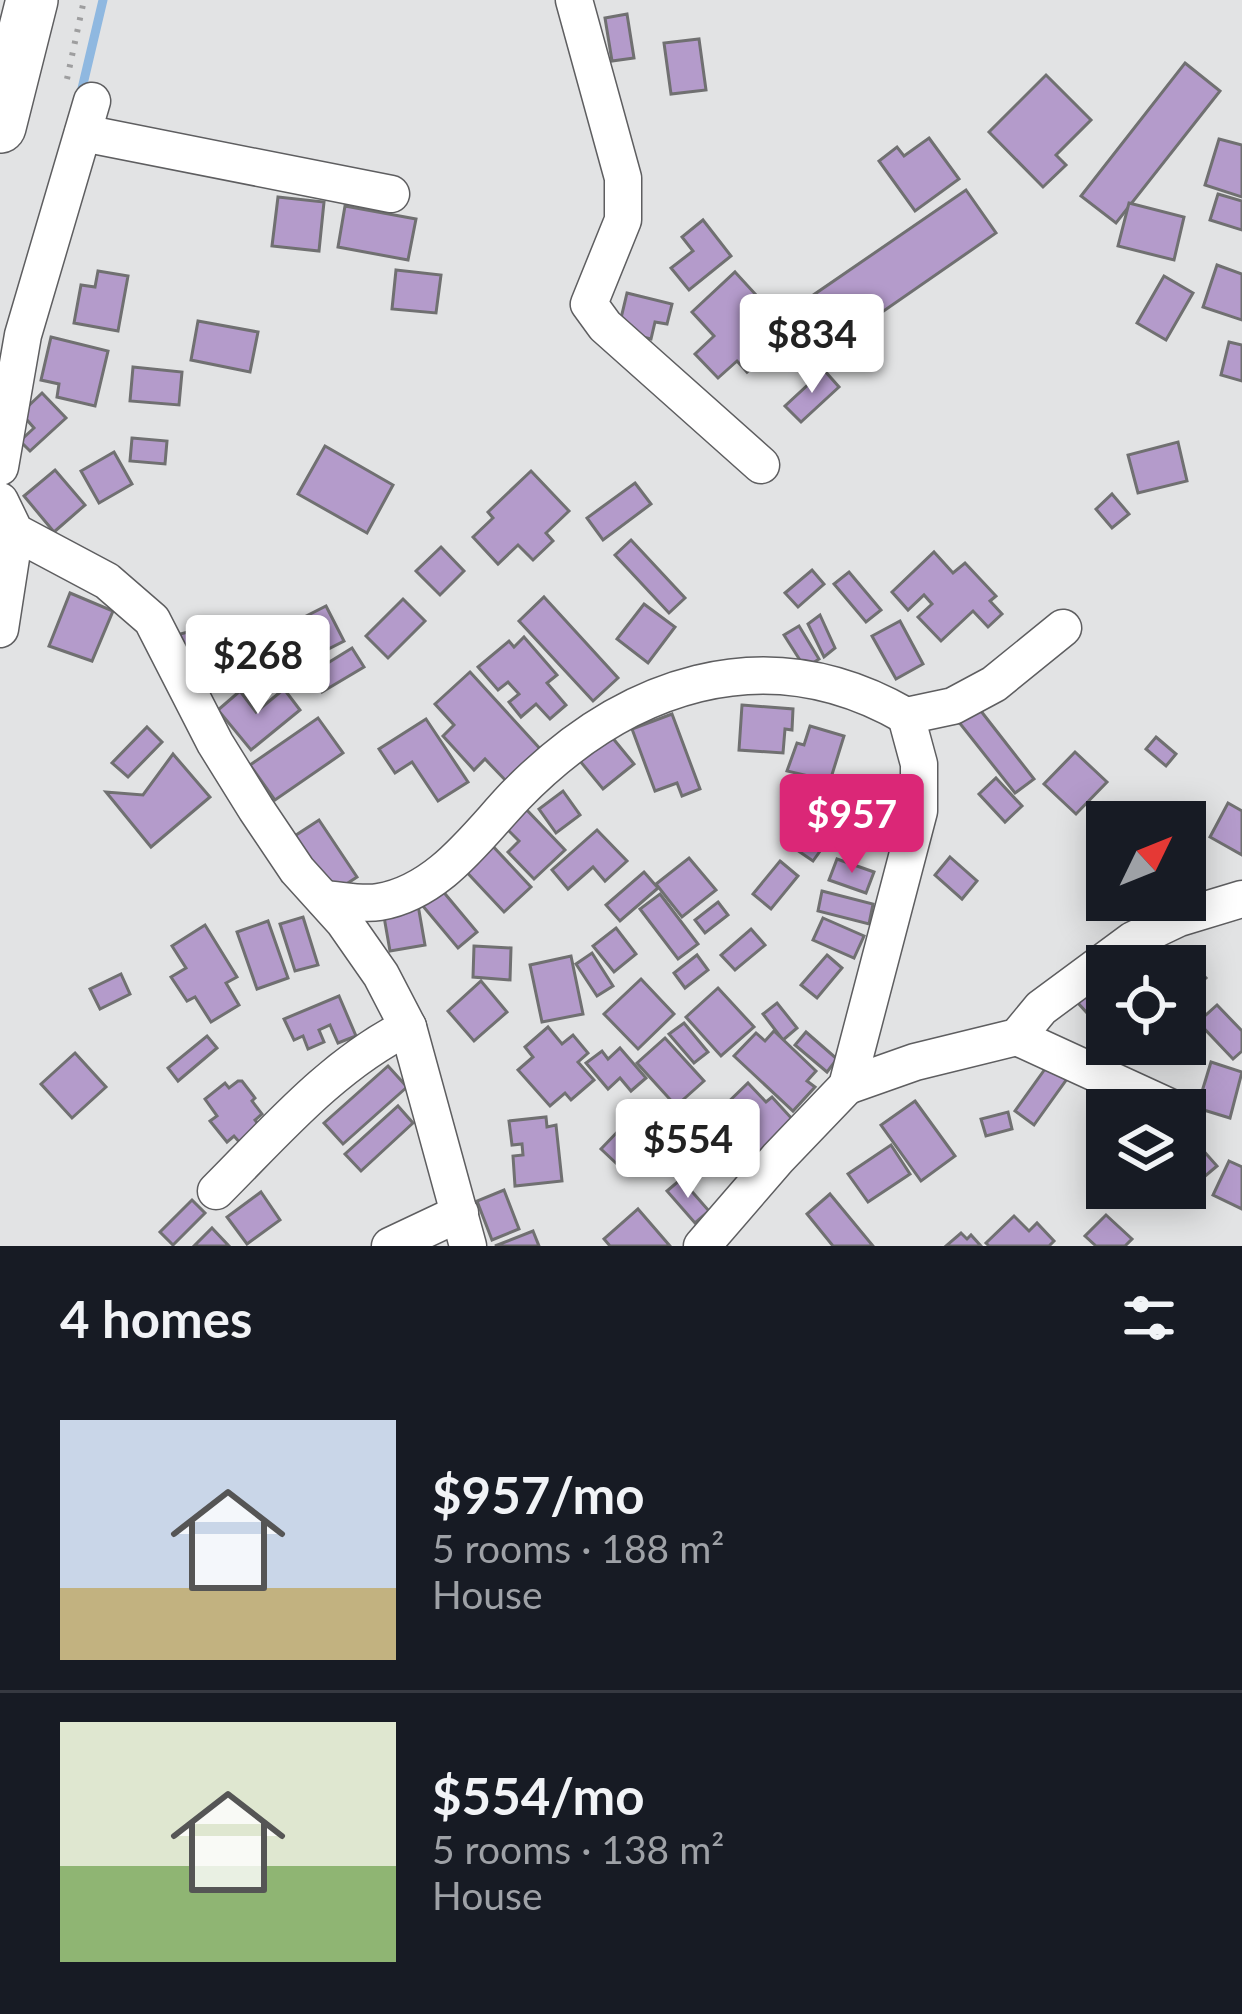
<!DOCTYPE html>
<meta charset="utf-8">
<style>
body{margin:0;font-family:Lato,sans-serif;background:#242831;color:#f1f3f6;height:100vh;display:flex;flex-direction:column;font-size:45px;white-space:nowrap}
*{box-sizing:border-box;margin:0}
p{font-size:39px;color:#9ea1a6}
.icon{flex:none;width:66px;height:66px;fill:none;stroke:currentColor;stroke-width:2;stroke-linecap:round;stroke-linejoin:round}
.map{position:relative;height:1246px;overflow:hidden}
.details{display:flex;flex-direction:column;background:#171b24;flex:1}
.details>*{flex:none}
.needle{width:78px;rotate:47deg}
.fabs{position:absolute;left:1086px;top:801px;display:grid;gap:24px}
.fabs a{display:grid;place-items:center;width:120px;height:120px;border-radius:0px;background:#171b24;box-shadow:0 6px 30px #0003;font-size:60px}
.price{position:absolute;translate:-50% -102px;padding:0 27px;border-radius:12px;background:#fff;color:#222;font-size:39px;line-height:78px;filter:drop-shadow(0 3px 6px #0008)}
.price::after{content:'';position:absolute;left:50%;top:72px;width:36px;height:27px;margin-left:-18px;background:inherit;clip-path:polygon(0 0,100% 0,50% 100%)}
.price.current{background:#db2777;color:#fff}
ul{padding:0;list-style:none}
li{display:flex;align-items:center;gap:36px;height:300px;padding:0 60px}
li+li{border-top:3px solid #363941}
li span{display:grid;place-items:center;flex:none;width:336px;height:240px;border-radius:0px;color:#555}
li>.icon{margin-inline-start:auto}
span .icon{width:144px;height:144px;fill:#fffc;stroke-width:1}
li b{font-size:51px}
h2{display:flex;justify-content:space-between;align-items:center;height:144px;padding:0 60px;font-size:51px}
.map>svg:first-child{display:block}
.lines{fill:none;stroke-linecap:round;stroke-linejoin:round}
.stream{stroke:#8fb8e0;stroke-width:9}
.building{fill:#b49bcb;stroke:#707071;stroke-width:3}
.minor-casing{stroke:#5e5e60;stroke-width:39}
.highway-casing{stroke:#5e5e60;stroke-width:54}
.path{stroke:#9e9e9f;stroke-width:6;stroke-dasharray:3 9;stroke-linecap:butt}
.minor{stroke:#fff;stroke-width:36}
.highway{stroke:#fff;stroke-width:51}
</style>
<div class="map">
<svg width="1242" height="1246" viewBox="0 0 1242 1246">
<rect width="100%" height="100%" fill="#e2e3e4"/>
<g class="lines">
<polyline class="stream" points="80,97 103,0"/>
</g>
<g class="building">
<polygon points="627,14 634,58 612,61 605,18"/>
<polygon points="699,39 706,90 671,94 664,43"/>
<polygon points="1185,63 1220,91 1116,223 1081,196"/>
<polygon points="1046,75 1091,120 1056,155 1066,165 1043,187 989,132"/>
<polygon points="929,138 959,179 915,211 879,161 897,147 904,156"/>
<polygon points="1219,139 1242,145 1242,197 1205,185"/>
<polygon points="966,190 996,233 839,342 809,298"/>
<polygon points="1218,194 1242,201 1242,230 1210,220"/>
<polygon points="278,197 324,202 319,251 272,246"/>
<polygon points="1129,203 1184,217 1174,260 1118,246"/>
<polygon points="345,206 416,219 408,260 338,247"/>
<polygon points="703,220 731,256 689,290 671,268 693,251 682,237"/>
<polygon points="1217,265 1242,274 1242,320 1203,307"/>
<polygon points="396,270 441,275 436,313 392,309"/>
<polygon points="98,271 128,276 118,331 74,323 81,285 95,287"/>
<polygon points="735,272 790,332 747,372 737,361 718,378 695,354 714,336 692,312"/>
<polygon points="1164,276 1193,293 1166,340 1137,323"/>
<polygon points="627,293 672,304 667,324 655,322 651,339 618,331"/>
<polygon points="198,321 258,332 250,372 191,360"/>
<polygon points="51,337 108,351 95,406 57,397 59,384 41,380"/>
<polygon points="1229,342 1242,345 1242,381 1221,375"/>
<polygon points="133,367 182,372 179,405 130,401"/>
<polygon points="824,370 839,387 801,422 785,406"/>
<polygon points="42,393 66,418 30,451 20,441 34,428 21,413"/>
<polygon points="132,438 167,441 165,464 130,461"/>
<polygon points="1178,442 1187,481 1138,493 1128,455"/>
<polygon points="325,446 393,485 367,533 298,494"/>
<polygon points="114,452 132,484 99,503 81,471"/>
<polygon points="55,470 85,505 54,532 24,496"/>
<polygon points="531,471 569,511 546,533 553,541 533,560 518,545 498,564 473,537 493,518 488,512"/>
<polygon points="635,483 651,504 603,540 587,518"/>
<polygon points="1112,494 1129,514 1112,528 1096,509"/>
<polygon points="631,540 685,598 669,613 615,555"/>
<polygon points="441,547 464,571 440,595 416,571"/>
<polygon points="934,552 953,573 965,563 996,596 990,601 1002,614 988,627 973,611 941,641 918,617 932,604 924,595 908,610 892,592"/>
<polygon points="812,570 824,584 798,607 785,593"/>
<polygon points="849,572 881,610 866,622 834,584"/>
<polygon points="70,593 113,611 92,661 49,646"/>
<polygon points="544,597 618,678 593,701 519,621"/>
<polygon points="403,599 425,621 388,658 366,636"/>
<polygon points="644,604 675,627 648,663 617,639"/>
<polygon points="326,606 344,641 289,669 271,634"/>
<polygon points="820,615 835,648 824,657 808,624"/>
<polygon points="246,617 255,648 188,665 180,634"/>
<polygon points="900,621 923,664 896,679 872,636"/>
<polygon points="799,626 819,659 805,668 784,635"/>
<polygon points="524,637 557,675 547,683 566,705 550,719 536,704 521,717 509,702 519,694 508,682 498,690 478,667 509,641 514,647"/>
<polygon points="352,648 364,667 322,692 310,674"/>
<polygon points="470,672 543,752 509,784 485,759 474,770 443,736 454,725 435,704"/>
<polygon points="284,689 300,710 251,750 218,710 240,691 256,712"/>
<polygon points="742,705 793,709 792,730 785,729 783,753 739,750"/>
<polygon points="977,706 1034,779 1015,793 958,721"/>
<polygon points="672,714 700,789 682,796 677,783 655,791 632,729"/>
<polygon points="318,718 343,753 275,800 250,765"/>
<polygon points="426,719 468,782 438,801 412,762 395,773 379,749"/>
<polygon points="810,726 844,736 830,781 787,771 797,743 804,745"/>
<polygon points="147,727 162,742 128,777 112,763"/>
<polygon points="611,736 634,764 603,789 580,761"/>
<polygon points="1156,737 1176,754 1166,766 1146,749"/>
<polygon points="1075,752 1107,782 1076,814 1044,784"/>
<polygon points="173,754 210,797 151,847 106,792 143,795"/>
<polygon points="996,778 1022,806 1005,822 979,794"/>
<polygon points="563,791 580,815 556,833 539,809"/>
<polygon points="1228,803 1242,811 1242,855 1210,837"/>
<polygon points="524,807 565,850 534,879 508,852 519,841 504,826"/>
<polygon points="319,820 357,877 328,896 290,839"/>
<polygon points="597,830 627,861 605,881 593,867 568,889 552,870"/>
<polygon points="806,836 823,847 813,861 797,850"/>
<polygon points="488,841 531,887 504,912 461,866"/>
<polygon points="950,857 977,881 962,899 935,875"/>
<polygon points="689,858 716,890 682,917 656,884"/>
<polygon points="837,859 874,872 866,893 829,880"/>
<polygon points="780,861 798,876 771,909 753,894"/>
<polygon points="644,872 658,888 620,921 606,905"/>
<polygon points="441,889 477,932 458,948 422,905"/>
<polygon points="822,891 873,904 869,924 818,911"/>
<polygon points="660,894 698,944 678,959 640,909"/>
<polygon points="718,902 728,915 705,933 695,920"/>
<polygon points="418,905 425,945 390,951 383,911"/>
<polygon points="303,917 318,965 295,971 280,924"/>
<polygon points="823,918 864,936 854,958 813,940"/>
<polygon points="268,921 288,978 257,989 237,932"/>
<polygon points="205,925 237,977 226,983 239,1005 211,1022 195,997 187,1001 171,977 186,968 172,946"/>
<polygon points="616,928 636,954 614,972 593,946"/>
<polygon points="751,929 765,945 735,970 721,955"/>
<polygon points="474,946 511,948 510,980 473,977"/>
<polygon points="592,953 613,986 597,996 576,964"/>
<polygon points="697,955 708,970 685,988 674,973"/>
<polygon points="827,955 842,968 817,998 801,985"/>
<polygon points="571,956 583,1014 542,1022 530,965"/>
<polygon points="1194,965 1206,978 1192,991 1185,984 1185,974"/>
<polygon points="121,974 130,994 100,1009 90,989"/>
<polygon points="1107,977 1107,1035 1078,1003"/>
<polygon points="641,979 674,1014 638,1049 604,1014"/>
<polygon points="481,981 507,1012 474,1041 448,1011"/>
<polygon points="718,988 754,1027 721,1056 686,1017"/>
<polygon points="339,996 356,1036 338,1043 330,1025 319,1030 324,1042 308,1049 303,1036 294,1040 284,1019"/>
<polygon points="777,1003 797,1028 783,1040 763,1014"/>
<polygon points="1217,1005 1242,1031 1242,1051 1233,1059 1198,1022"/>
<polygon points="684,1023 708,1052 694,1063 669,1034"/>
<polygon points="548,1027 562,1044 573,1035 588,1053 578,1062 594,1080 571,1100 565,1093 550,1106 518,1070 533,1057 525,1047"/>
<polygon points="774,1031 816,1071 807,1081 815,1087 793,1111 734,1056 756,1033 765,1041"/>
<polygon points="806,1032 837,1059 827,1072 795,1045"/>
<polygon points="207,1036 217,1048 178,1081 168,1068"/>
<polygon points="665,1038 704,1081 676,1106 637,1063"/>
<polygon points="620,1048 646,1078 631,1091 620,1078 608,1089 586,1063 602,1051 608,1059"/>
<polygon points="75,1053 106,1087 72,1118 41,1084"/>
<polygon points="1050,1062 1069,1076 1034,1125 1015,1111"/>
<polygon points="1211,1062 1242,1072 1230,1118 1197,1108"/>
<polygon points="388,1066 407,1087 343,1144 324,1123"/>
<polygon points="238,1081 242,1081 255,1098 252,1101 262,1114 255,1120 261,1128 241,1144 234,1136 227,1142 210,1121 217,1116 205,1099 225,1083 229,1088"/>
<polygon points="748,1083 766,1102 772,1097 794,1121 763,1158 756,1151 749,1158 724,1132 731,1126 718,1112"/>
<polygon points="915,1101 955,1156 921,1181 881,1125"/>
<polygon points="398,1106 413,1123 361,1171 345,1154"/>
<polygon points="1008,1112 1012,1129 986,1136 981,1119"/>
<polygon points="659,1113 690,1135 673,1157 643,1135"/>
<polygon points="546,1117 547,1127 556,1125 562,1181 515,1186 513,1156 523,1155 522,1144 512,1145 509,1121"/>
<polygon points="623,1126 640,1142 618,1165 601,1149"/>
<polygon points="1185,1130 1217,1166 1184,1194 1179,1188 1185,1188"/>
<polygon points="648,1142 665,1160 655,1169 638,1151"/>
<polygon points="891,1145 910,1174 868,1202 848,1174"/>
<polygon points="1229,1161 1242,1167 1242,1209 1213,1195"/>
<polygon points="681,1179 709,1211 695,1223 667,1191"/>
<polygon points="504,1190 519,1229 492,1240 477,1201"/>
<polygon points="261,1192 280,1220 247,1244 227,1217"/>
<polygon points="830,1194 873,1246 833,1246 807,1214"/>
<polygon points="192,1200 205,1213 173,1245 160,1232"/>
<polygon points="638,1209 670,1246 610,1246 604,1239"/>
<polygon points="1106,1215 1132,1239 1125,1246 1096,1246 1085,1236"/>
<polygon points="1014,1216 1029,1231 1037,1223 1054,1241 1049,1246 989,1246 986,1243"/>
<polygon points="212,1228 229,1246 194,1246"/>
<polygon points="533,1231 539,1246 495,1246"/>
<polygon points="961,1233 967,1239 971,1235 981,1246 946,1246"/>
</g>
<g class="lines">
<g class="minor-casing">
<g id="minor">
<polyline points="574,0 623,178 623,220 589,304 605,326 761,465"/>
<polyline points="83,133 391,194"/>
<polyline points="0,467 23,335 92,101"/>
<polyline points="0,501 15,532 107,581 152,620 215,743 256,809 297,870 344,922 381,975 408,1027 468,1246"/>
<polyline points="0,629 15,532"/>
<path d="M 324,899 C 341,900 362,905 379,902 C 439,892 477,836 515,796 C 623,685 764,634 906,716 L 953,706 L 994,684 L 1063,628"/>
<polyline points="1017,1037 1176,1110"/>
<polyline points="847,1086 915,1062 1017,1037 1041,1008 1133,940 1179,918 1242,899"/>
<path d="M 216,1191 C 275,1132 333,1064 408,1027"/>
<polyline points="390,1246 460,1213"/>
<polyline points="702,1246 778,1158 847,1086 919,811 919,764 906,716"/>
</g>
</g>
<g class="highway-casing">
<polyline id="highway" points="0,127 32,0"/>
</g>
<polyline class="path" points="67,79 84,0"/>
<use href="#minor" class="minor"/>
<use href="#highway" class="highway"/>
</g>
</svg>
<div class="fabs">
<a><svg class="needle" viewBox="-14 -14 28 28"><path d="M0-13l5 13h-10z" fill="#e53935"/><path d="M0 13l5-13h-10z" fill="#9ea1a6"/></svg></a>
<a><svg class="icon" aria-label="locate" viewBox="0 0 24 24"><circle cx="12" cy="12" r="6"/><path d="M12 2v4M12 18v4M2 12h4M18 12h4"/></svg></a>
<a><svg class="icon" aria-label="layers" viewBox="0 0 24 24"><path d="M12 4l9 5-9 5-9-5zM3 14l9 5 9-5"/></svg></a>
</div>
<b class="price" style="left:812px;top:396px">$834</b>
<b class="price" style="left:258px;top:717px">$268</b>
<b class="price current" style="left:852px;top:876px">$957</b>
<b class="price" style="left:688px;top:1201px">$554</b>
</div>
<section class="details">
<h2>4 homes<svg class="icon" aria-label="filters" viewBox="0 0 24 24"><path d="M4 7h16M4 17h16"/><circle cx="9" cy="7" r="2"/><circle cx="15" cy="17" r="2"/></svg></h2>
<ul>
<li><span style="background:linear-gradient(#c9d6e8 70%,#c2b280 0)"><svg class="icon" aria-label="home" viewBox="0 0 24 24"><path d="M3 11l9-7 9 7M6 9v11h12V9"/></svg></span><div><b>$957/mo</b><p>5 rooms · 188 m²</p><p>House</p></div></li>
<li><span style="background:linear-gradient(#dfe7d0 60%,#8fb573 0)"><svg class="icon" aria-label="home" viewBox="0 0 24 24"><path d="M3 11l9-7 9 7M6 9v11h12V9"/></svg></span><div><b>$554/mo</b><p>5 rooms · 138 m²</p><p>House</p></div></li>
</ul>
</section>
